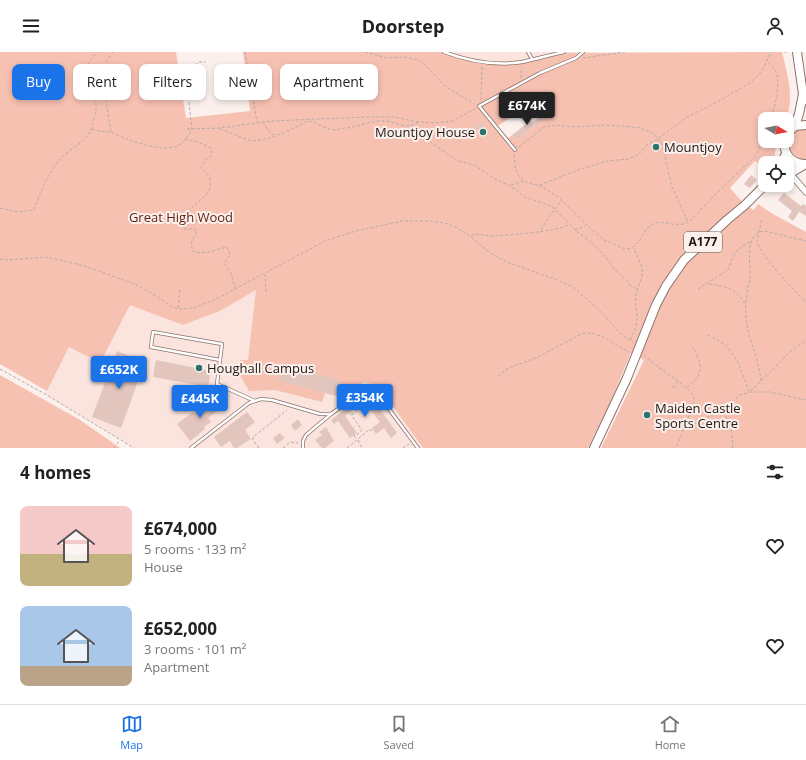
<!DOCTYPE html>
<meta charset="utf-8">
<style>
body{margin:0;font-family:"Open Sans",sans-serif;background:#f6f6f6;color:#222;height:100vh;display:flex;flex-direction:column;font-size:15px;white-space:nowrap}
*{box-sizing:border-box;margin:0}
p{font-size:13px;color:#767676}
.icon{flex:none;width:22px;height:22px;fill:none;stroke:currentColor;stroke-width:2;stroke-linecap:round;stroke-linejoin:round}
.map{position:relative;height:396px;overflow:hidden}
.side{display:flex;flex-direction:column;background:#fff;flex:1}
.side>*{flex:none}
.hud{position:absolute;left:12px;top:12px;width:400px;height:36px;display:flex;gap:8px}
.needle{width:26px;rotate:99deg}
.fabs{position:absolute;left:758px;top:60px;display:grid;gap:8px}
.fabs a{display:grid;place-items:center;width:36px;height:36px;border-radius:8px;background:#fff;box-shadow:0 2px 6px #0003;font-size:20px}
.price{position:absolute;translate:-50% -34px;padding:0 9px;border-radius:4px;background:#1a73e8;color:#fff;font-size:13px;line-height:26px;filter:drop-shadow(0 1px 2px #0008)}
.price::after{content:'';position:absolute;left:50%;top:24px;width:12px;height:9px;margin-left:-6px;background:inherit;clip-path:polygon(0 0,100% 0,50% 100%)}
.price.on{background:#222;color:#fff}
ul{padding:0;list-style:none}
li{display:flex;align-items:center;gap:12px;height:100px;padding:0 20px}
li span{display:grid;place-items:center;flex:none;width:112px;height:80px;border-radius:8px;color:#555}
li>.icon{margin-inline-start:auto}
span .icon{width:48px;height:48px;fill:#fffc;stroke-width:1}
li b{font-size:17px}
h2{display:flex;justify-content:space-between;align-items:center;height:48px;padding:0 20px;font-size:17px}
.tag{padding:0 14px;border-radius:8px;background:#fff;box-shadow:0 2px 6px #0003;font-size:14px;line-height:36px}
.tag.on{background:#1a73e8;color:#fff}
header{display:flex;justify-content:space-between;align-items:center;height:52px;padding:0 20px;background:#fff;font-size:18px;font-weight:700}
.dock{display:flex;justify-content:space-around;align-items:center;height:56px;border-top:1px solid #e0e0e0;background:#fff;font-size:11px;color:#767676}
.dock a{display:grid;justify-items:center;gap:2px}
.dock .on{color:#1a73e8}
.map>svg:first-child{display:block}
.built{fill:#fae4dd}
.green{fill:#f7c1b2;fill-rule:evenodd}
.building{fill:#e2c6be}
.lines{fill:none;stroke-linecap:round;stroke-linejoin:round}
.lane-casing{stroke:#8a716a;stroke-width:4}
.street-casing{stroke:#8a716a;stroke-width:7}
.primary-casing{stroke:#8a716a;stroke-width:10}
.path{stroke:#b6aba8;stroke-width:1;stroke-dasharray:3 2;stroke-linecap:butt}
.lane{stroke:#fff;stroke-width:2.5}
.street{stroke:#fff;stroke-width:5.5}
.primary{stroke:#fff;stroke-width:8}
.poi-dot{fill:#2a736c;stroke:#fcf0ed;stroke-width:1.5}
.labels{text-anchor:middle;stroke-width:4;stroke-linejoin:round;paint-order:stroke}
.shield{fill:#fcf0ed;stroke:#625855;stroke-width:1}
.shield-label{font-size:12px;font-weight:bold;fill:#201714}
.poi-label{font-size:13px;fill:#201714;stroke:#fcf0ed;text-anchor:start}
.park-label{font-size:13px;fill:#5f1e0b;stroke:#fcf0ed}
</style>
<header><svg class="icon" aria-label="menu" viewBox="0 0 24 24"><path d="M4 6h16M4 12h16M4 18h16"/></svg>Doorstep<svg class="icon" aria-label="person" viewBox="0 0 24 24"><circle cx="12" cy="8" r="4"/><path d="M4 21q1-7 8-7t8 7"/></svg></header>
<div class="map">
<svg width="806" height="396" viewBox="0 0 806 396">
<rect width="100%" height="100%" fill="#fcf0ed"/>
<g class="built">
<polygon points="444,0 599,0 522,10 500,11 477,9"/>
<polygon points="256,238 375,333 387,346 423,396 134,396 45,342 69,295 100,311 130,252 183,273 220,259"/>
</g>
<g class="green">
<path d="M 0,0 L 176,0 L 186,66 L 250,59 L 243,0 L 444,0 C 469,9 496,13 522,10 C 534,9 546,4 558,1 L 782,0 C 787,22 795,45 786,67 L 765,67 L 765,89 L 776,89 L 775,102 L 772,111 L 765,111 L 765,118 L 755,109 L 730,136 L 745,153 L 754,158 L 758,152 L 773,162 L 806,180 L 806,396 L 601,396 L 644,308 L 631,301 L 610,351 L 588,396 L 423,396 L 387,346 L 375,333 L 364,330 L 344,346 L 325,341 L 322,350 L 275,338 L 249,339 L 237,318 L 240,308 L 248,308 L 256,238 L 220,259 L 183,273 L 130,253 L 100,311 L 69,295 L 47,339 L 0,312 ZM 531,55 L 541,69 L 517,88 L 512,83 L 510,85 L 507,85 L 498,74 L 515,62 L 518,62 L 520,63 Z"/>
<path d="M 799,77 L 806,77 L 806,108 C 796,109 786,101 788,90 C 789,84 794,80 799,77 Z"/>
<polygon points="0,323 80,368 120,396 0,396"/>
</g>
<g class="building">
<polygon points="525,60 532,70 542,64 544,67 517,88 512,83 526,72 520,63"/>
<polygon points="482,70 490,83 484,87 475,75"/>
<polygon points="751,123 757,128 750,136 744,132"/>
<polygon points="784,141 801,154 803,152 806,154 806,164 799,160 793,169 788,165 792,159 778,148"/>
<polygon points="117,299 145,310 121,376 92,365"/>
<polygon points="156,308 211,319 208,335 153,325"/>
<polygon points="283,313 341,328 337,344 279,329"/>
<polygon points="362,344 365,344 368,348 371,345 397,381 391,386 384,376 376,382 372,376 380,370 365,351 358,357 356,355 345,364 357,381 350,386 338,369 334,372 331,368"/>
<polygon points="216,346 219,351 225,347 228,351 208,366 211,370 204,375 205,377 190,389 177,372 193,360 194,362"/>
<polygon points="247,360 255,370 245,378 251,387 237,396 234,396 230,389 221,395 214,385"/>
<polygon points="298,367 302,373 295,379 291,373"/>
<polygon points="326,375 334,389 325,396 322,396 315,388 322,383 319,380"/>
<polygon points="280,381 285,386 277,392 273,386"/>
</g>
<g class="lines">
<g class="lane-casing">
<g id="lane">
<path d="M 444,0 C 468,9 496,14 522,10 C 536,7 550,3 564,0"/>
<polyline points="528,0 532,7"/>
<polyline points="515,98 479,54 540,21 576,6 583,0"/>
<polyline points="220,308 151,295 153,280 222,292 217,332 255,349"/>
<polyline points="191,396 249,351 261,347 272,348 320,362 331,362"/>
<polyline points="303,396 303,389 306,383 331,362 359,342 370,340 380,345 418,396"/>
</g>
</g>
<g class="street-casing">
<polyline id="street" points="788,119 806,140"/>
</g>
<g class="primary-casing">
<g id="primary">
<polyline points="797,0 803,42 806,48"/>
<polyline points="795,74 799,62 803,42"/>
<polyline points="787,82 795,74 806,73"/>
<path d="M 784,89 C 784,103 792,112 806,112"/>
<polyline points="781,111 786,102"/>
<polyline points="787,123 806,112"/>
<polyline points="594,396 627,326 656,253 666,234 684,208 727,168 745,153 765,133"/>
</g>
</g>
<g class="path">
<polyline points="245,0 257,70"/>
<polyline points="365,0 387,6 406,5 418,8 425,13 445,34 474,52"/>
<polyline points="784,0 788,0"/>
<polyline points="583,6 625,0"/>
<path d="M 768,11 C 770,12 773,15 775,17 C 781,30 776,54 770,67"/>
<polyline points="191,16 199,10 206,10"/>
<polyline points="521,26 522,15"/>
<polyline points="481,48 482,15"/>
<polyline points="263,70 268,78 274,83"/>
<polyline points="411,74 419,78 423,84 430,90 458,109 474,113 495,127 510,134 525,145 551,154 569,171 575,178 591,190 606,205 614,217 627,229 631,234 637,237"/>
<path d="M 92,77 C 99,80 106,79 113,81 C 129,88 162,102 179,93 C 185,90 189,82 192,77 L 187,33"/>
<polyline points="187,77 220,76 272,69 365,65 394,65 418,70 435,71 453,69 476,56"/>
<path d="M 220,77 C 230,80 239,85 249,88 C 264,92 294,76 308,69 C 317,70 324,77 334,78 C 338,78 342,76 346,76 C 357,75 368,70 379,69 C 396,67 402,80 418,70"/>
<polyline points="111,80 105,41 107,20 106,10 113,0"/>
<path d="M 185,87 L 198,90 L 211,96 L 212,102 L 210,105 L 205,108 L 201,115 C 203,119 207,120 209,125 C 217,147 187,149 189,165 L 197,167 L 196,170 L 184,173 L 183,176 L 185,177 L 194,177 L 197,179 L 191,191 L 193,199 C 204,204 216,197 227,195 L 230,203 L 224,211 L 231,221 L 235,236"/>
<polyline points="519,95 544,75 557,73 573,75 606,73 621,74 640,76 654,82 662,92 672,135 688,170"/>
<path d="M 514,103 L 515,115 L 518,123 L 524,129 L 532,132 L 539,133 L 557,144 L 587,173 L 604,188 L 625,197 C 641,196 640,181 651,173 C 662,166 677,177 688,170 C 695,166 699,159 705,153 C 721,137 737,121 754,106 L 758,100 L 765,82"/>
<polyline points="787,132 792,134"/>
<polyline points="511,133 523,129"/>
<polyline points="540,133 578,118 607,109 628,107 638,103 648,92 657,88 687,65 715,51 750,31 762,19 771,0"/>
<path d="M 0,156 L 18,160 L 34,158 C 40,141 48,121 60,107 C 70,96 88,90 92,75 C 93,68 97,58 96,51 C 95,46 91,42 88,38 C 79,21 86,13 97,0"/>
<path d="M 761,168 C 761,176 757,184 757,189 C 759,202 795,240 806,250"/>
<polyline points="541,178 550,163 562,148"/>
<polyline points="575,178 585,174"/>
<path d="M 471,184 C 478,180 484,184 492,184 C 506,183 560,180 569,172"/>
<polyline points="0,207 8,208 46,205 85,214 137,233 158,245 171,254 178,257 184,257 197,255 220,245 325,189 356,179 402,169 428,169 445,171 457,176 470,184 490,201 509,211 555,227 573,235 599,258 623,284 633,290"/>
<polyline points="265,222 266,242"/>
<path d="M 709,232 C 726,234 734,236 745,251"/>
<path d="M 698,237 L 728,218 C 733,203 735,197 750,190"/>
<polyline points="178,256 180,237"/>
<polyline points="708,283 726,293 737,308 749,339"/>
<path d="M 631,288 C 633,282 637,274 637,267 C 638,259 634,251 636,243 C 637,234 644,226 642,216 C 640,209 636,203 634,196"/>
<path d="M 644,303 C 660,318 681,329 694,344 L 693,353 L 676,396"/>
<polyline points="0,317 45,342 134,396"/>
<path d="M 498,324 L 508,316 L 536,306 L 581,282 C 598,277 614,293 629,300"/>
<path d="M 761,329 C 759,307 748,288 746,266 C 745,256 746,245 748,235 C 749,232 750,229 750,226 C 751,211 743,181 765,179 L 806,189"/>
<path d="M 687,335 C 690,333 695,330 697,326 C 704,316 698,305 693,295"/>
<polyline points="673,336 677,330"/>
<polyline points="751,339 789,301 806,288"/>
<polyline points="347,357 362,378 357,383"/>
<polyline points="723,360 731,376 733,396"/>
<polyline points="352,363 357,358 356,356 357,355"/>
<polyline points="684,376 712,363 723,359 740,343 750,340 770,340 806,348"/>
<polyline points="354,383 356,387"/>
<polyline points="358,388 362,396"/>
<polyline points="114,396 120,388"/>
<polyline points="259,396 253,388 253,385 287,358"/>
<polyline points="283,396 290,390 298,391"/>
<polyline points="347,396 370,377 371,379 373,377"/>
<polyline points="403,396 409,392"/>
</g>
<use href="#lane" class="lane"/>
<use href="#street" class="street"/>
<use href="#primary" class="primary"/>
</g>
<g class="poi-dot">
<circle cx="483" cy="80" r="4"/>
<circle cx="656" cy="95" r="4"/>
<circle cx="199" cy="316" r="4"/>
<circle cx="647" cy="363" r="4"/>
</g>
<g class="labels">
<rect class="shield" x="684" y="180" width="38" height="20" rx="3"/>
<g class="shield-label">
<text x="703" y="194">A177</text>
</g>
<g class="poi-label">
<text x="475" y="85" text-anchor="end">Mountjoy House</text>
<text x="664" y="100">Mountjoy</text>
<text x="207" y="321">Houghall Campus</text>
<text x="655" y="361">Maiden Castle<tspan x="655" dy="15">Sports Centre</tspan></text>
</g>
<g class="park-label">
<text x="181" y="170">Great High Wood</text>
</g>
</g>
</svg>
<div class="fabs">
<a><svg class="needle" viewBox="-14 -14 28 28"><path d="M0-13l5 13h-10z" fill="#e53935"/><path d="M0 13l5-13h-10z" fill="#767676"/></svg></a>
<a><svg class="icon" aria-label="locate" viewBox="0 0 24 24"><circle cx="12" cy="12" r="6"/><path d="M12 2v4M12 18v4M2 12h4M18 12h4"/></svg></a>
</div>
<b class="price on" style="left:527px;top:74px">£674K</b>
<b class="price" style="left:119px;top:338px">£652K</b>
<b class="price" style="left:365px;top:366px">£354K</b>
<b class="price" style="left:200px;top:367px">£445K</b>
<div class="hud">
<a class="tag on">Buy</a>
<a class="tag">Rent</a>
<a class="tag">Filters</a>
<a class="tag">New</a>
<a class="tag">Apartment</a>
</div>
</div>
<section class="side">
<h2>4 homes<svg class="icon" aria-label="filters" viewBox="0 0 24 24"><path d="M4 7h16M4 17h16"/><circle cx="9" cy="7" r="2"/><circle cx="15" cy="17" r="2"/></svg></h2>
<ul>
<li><span style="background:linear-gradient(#f6c9c9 60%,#c2b280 0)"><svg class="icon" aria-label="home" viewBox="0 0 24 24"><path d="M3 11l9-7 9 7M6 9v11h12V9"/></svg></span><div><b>£674,000</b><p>5 rooms · 133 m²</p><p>House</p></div><svg class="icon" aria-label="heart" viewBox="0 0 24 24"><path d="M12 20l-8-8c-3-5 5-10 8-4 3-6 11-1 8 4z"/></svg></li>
<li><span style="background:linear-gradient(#a9c7e8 75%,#b9a48a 0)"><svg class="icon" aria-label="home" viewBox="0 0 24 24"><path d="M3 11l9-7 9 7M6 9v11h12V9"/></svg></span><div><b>£652,000</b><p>3 rooms · 101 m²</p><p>Apartment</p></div><svg class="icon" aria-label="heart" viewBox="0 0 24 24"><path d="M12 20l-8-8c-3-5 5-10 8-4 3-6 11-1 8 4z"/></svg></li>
</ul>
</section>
<nav class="dock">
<a class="on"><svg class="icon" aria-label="map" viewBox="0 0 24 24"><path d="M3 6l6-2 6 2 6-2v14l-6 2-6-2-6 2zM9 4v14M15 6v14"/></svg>Map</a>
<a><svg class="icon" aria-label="saved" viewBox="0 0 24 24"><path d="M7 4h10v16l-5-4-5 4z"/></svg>Saved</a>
<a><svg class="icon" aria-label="home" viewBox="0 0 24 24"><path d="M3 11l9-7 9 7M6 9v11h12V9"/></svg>Home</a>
</nav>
